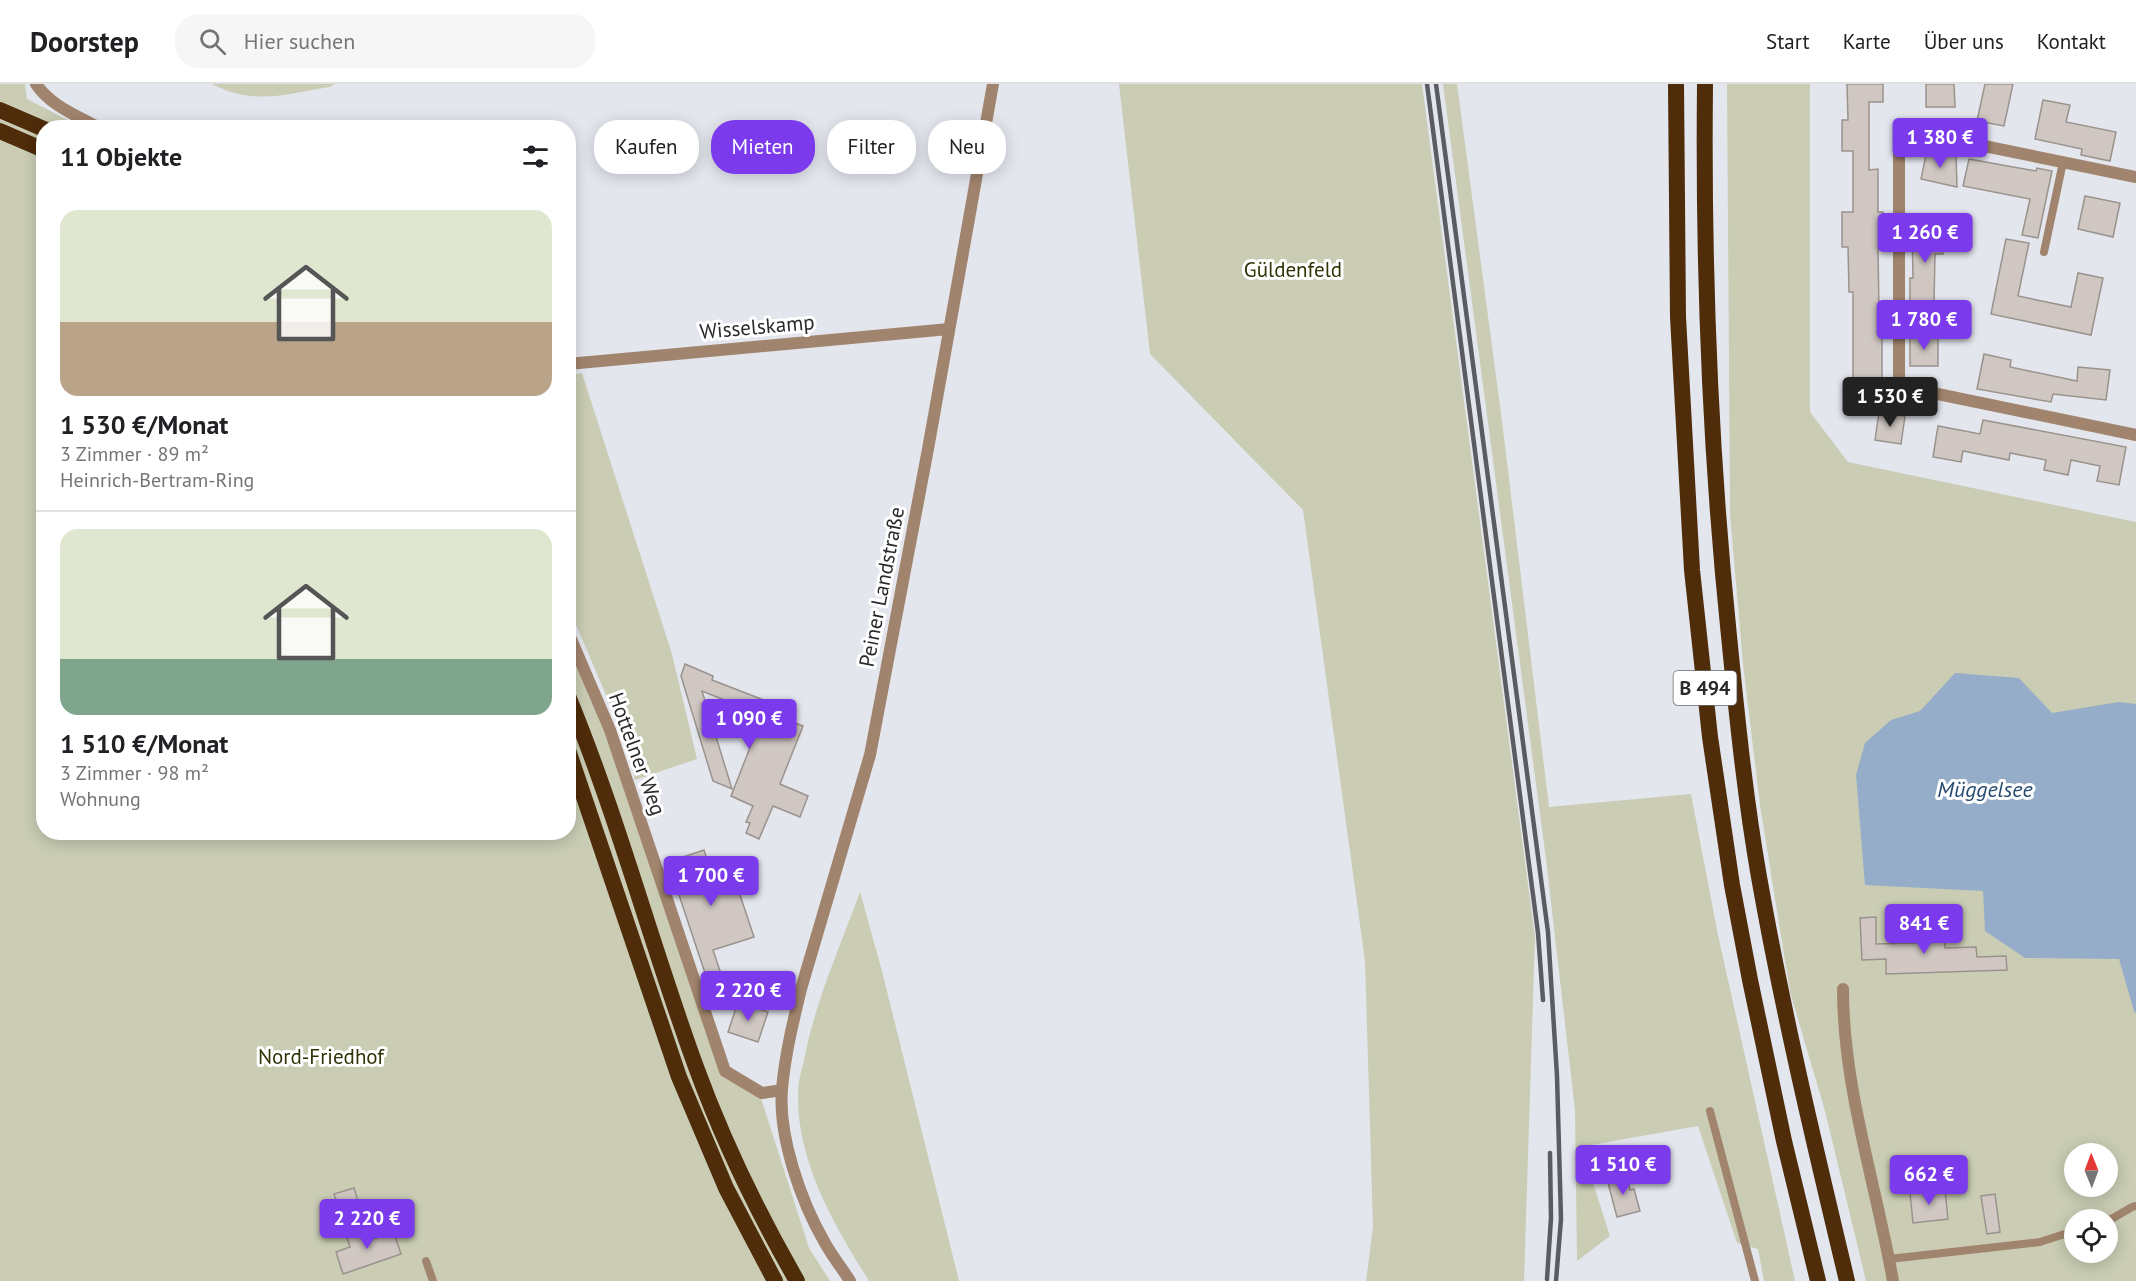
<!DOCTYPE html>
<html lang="de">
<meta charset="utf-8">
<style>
body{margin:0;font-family:"PT Sans",sans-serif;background:#f6f6f6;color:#202124;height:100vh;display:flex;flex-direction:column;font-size:22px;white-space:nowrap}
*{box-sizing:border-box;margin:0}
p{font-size:20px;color:#757577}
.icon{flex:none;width:33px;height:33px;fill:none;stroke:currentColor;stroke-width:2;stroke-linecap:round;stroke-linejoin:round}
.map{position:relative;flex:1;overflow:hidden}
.side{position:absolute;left:36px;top:36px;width:540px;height:720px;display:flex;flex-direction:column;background:#fff;border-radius:24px;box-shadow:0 3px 15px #0003}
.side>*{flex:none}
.hud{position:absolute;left:594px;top:36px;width:570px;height:54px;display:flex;gap:12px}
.needle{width:39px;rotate:359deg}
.fabs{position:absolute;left:2064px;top:1059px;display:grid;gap:12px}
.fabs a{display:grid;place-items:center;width:54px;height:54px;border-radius:50%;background:#fff;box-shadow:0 3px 15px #0003;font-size:30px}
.price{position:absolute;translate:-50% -51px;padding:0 14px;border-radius:6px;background:#7c3aed;color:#fff;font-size:20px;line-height:39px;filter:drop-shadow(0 2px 3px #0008)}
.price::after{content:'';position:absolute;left:50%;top:36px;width:18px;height:14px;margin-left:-9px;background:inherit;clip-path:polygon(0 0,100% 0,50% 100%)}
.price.on{background:#222;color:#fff}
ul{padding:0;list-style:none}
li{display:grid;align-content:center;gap:12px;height:318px;padding:0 24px}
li+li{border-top:2px solid #e0e0e0}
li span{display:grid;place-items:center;height:186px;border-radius:18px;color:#555}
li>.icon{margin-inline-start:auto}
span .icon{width:108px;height:108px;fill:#fffc;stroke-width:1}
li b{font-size:26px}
h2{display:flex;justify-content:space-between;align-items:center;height:72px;padding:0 24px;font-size:26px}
.pill{padding:0 21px;border-radius:24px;background:#fff;box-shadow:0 3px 15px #0003;font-size:21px;line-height:54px}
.pill.on{background:#7c3aed;color:#fff}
header{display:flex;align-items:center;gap:36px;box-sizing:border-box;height:84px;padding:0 30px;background:#fff;border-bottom:2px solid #e0e0e0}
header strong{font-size:28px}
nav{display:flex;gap:33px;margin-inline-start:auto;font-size:21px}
.search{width:420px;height:54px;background:#f6f6f6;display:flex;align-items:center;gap:15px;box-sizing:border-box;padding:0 21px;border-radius:24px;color:#757577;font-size:22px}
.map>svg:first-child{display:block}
.green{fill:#cacdb4;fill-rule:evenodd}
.water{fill:#95adc9}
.building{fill:#d0c7c2;stroke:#9a928d;stroke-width:1.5}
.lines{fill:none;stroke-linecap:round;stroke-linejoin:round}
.service{stroke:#a1846d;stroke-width:8}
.minor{stroke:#a1846d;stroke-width:12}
.trunk{stroke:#4f2c0a;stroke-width:16}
.rail{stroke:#5b5c61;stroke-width:4.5}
.labels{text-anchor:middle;stroke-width:6;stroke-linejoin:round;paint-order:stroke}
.shield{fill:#fff;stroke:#696a6c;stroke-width:1.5}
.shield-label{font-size:20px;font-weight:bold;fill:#292a2d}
.park-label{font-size:21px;fill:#303205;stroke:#fff}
.street-label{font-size:21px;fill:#292a2d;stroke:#fff}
.water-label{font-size:22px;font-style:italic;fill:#254a71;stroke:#fff}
</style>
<header>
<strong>Doorstep</strong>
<div class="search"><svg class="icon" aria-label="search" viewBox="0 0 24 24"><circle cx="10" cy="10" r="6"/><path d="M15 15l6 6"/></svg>Hier suchen</div>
<nav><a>Start</a><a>Karte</a><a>Über uns</a><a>Kontakt</a></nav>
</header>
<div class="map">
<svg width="2136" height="1197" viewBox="0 0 2136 1197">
<rect width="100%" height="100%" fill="#e4e6ee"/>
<g class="green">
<polygon points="0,0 25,0 27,15 81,43 44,44 44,748 568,748 569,562 606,648 722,990 760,1011 809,1164 830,1197 0,1197"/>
<path d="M 212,0 L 335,0 L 330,3 C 285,10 254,22 212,0 Z"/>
<polygon points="1119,0 1422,0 1535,853 1524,1197 1366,1197 1373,1143 1365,877 1303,426 1150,270"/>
<polygon points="1443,0 1457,0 1502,337 1549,723 1691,710 1718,851 1795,1197 1764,1197 1758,1165 1737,1159 1698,1042 1591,1061 1588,1083 1610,1152 1577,1177 1575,1026 1546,775"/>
<path d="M 1727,0 L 1810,0 L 1810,328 L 1848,378 L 2136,438 L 2136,1197 L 1866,1197 L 1825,1027 L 1790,908 L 1760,721 L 1743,580 L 1730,430 ZM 2074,1070 L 2108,1070 L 2108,1102 L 2074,1102 ZM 2074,1136 L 2108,1136 L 2108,1168 L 2074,1168 Z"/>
<polygon points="582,289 672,570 697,675 635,696 620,644 569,524 569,291"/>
<path d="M 860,808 L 882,887 L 959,1197 L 869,1197 C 834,1141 796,1076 798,1008 C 798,997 802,986 804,976 C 815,918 840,863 860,808 Z"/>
</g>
<polygon class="water" points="1955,589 2019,594 2052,629 2119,618 2136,620 2136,929 2134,927 2119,875 2025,874 1985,847 1983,807 1865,801 1856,691 1865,659 1891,636 1920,627"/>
<g class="building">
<polygon points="1847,0 1883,0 1883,18 1869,18 1869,86 1878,85 1878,128 1883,128 1882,163 1878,163 1879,229 1882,229 1882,297 1876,296 1873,300 1866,300 1863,296 1853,296 1853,208 1849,208 1848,163 1842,163 1842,128 1853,128 1853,67 1842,67 1842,36 1848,36"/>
<polygon points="1926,0 1954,0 1955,23 1926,23"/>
<polygon points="1985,0 2013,0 2004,42 1977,37"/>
<polygon points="2043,16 2070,21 2066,38 2116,48 2110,77 2081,71 2082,65 2035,55"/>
<polygon points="1927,66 1956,72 1957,103 1921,95"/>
<polygon points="1969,75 2036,87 2037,84 2052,87 2038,154 2022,151 2030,115 1963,102"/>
<polygon points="2085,112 2120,119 2113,153 2078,145"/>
<polygon points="1942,144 1943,170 1935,170 1934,220 1910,220 1910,194 1913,194 1912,145"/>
<polygon points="2006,155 2029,159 2018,212 2071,223 2078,189 2103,194 2091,251 1991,230"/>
<rect x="1910" y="252" width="28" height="30"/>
<polygon points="1984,270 2011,276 2010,283 2077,297 2078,283 2110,286 2106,316 2053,310 2051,318 1977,305"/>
<polygon points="1879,328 1905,332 1901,360 1875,356"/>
<polygon points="1983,336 2126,363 2119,401 2097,397 2100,382 2071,376 2068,391 2044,386 2046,376 2010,369 2009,376 1963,367 1961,378 1933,373 1938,342 1980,350"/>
<polygon points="685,580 713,592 712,596 774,620 771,630 803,642 780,700 808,712 800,733 773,722 759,755 746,749 750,739 746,738 753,722 731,712 755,651 747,648 754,628 702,607 732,705 713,697 681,592"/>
<polygon points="704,766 710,785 729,778 754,853 713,866 722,893 708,898 668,778"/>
<polygon points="1876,833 1876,860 1945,858 1945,864 1976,863 1977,873 2006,872 2007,886 1886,890 1886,875 1862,876 1860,834"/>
<polygon points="738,918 768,928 758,958 728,948"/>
<polygon points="1960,1073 1963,1098 1941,1100 1938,1075"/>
<polygon points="1626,1090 1630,1106 1634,1105 1640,1127 1617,1133 1607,1095"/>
<polygon points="354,1104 359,1120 339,1127 334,1110"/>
<polygon points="1945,1106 1948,1135 1913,1139 1910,1109"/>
<polygon points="1995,1110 2000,1148 1987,1150 1981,1112"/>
<polygon points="369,1144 372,1155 394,1149 401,1170 343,1190 336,1168 350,1163 346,1151"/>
</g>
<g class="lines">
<g class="service">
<polyline points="2044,168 2063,78"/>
<polyline points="1710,1027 1755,1197"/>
<polyline points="2108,1137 2132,1123 2136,1122"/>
<polyline points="1889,1175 2040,1158 2074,1147"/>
<polyline points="426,1177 433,1197"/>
</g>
<g class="minor">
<path d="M 36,0 C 51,22 76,31 99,44"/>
<polyline points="2136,93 1920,49 1909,50 1899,59 1899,302 2136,351"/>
<polyline points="568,280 949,245"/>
<polyline points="568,548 610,646 725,987 762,1009 782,1006"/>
<path d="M 1843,905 C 1843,1004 1876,1100 1893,1197"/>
<path d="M 850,1197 C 842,1184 832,1172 825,1159 C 801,1118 778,1052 782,1005 C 785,971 793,938 801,905 L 870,671 L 928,365 L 993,0"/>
</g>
<g class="trunk">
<polyline points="1676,0 1678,233 1692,486 1710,653 1732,801 1750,896 1784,1057 1818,1197"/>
<path d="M 1705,0 C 1703,184 1710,369 1729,552 C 1737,633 1745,713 1759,793 C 1783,929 1815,1063 1847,1197"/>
<polyline points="0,26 44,45"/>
<polyline points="0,47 44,66"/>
<path d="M 568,612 C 618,733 651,860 696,983 C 723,1057 758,1129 797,1197"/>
<polyline points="568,666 679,993 726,1104 775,1197"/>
</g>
<g class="rail">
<polyline points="1427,0 1538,849 1543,916"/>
<polyline points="1436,0 1548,848 1557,992 1561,1135 1556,1197"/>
<polyline points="1547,1195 1551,1134 1550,1069"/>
</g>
</g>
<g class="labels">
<rect class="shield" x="1673.5" y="587" width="63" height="34" rx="4.5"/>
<g class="shield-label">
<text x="1705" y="611">B 494</text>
</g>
<g class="park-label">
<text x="1293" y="193">Güldenfeld</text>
<text x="321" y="980">Nord-Friedhof</text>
</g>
<g class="street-label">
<text transform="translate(757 243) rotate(-5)" y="7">Wisselskamp</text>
<text transform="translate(882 503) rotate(-79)" y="7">Peiner Landstraße</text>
<text transform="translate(637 670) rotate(70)" y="7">Hottelner Weg</text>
</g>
<g class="water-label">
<text x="1985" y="713">Müggelsee</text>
</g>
</g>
</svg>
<div class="fabs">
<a><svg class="needle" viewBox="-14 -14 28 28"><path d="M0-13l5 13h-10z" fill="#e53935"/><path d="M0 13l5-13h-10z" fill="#757577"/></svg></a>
<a><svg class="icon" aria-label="locate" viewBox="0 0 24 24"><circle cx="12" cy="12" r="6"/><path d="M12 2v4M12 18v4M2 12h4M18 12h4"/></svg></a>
</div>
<b class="price" style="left:1940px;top:85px">1 380 €</b>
<b class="price" style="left:1925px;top:180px">1 260 €</b>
<b class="price" style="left:1924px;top:267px">1 780 €</b>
<b class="price on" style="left:1890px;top:344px">1 530 €</b>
<b class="price" style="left:749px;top:666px">1 090 €</b>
<b class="price" style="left:711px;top:823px">1 700 €</b>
<b class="price" style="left:1924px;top:871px">841 €</b>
<b class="price" style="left:748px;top:938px">2 220 €</b>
<b class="price" style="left:1623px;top:1112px">1 510 €</b>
<b class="price" style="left:1929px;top:1122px">662 €</b>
<b class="price" style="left:367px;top:1166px">2 220 €</b>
<div class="hud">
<a class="pill">Kaufen</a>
<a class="pill on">Mieten</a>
<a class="pill">Filter</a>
<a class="pill">Neu</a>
</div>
<section class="side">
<h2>11 Objekte<svg class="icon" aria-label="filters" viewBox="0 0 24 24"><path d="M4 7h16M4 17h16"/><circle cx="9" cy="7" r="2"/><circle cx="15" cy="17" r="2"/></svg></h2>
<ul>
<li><span style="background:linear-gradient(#dfe7d0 60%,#b9a48a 0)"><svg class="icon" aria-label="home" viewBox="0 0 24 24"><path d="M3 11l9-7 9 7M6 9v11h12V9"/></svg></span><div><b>1 530 €/Monat</b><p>3 Zimmer · 89 m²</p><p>Heinrich-Bertram-Ring</p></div></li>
<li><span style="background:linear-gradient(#dfe7d0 70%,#7fa58c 0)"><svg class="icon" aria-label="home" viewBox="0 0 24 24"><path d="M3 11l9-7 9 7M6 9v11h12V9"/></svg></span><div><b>1 510 €/Monat</b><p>3 Zimmer · 98 m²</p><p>Wohnung</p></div></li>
</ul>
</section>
</div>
